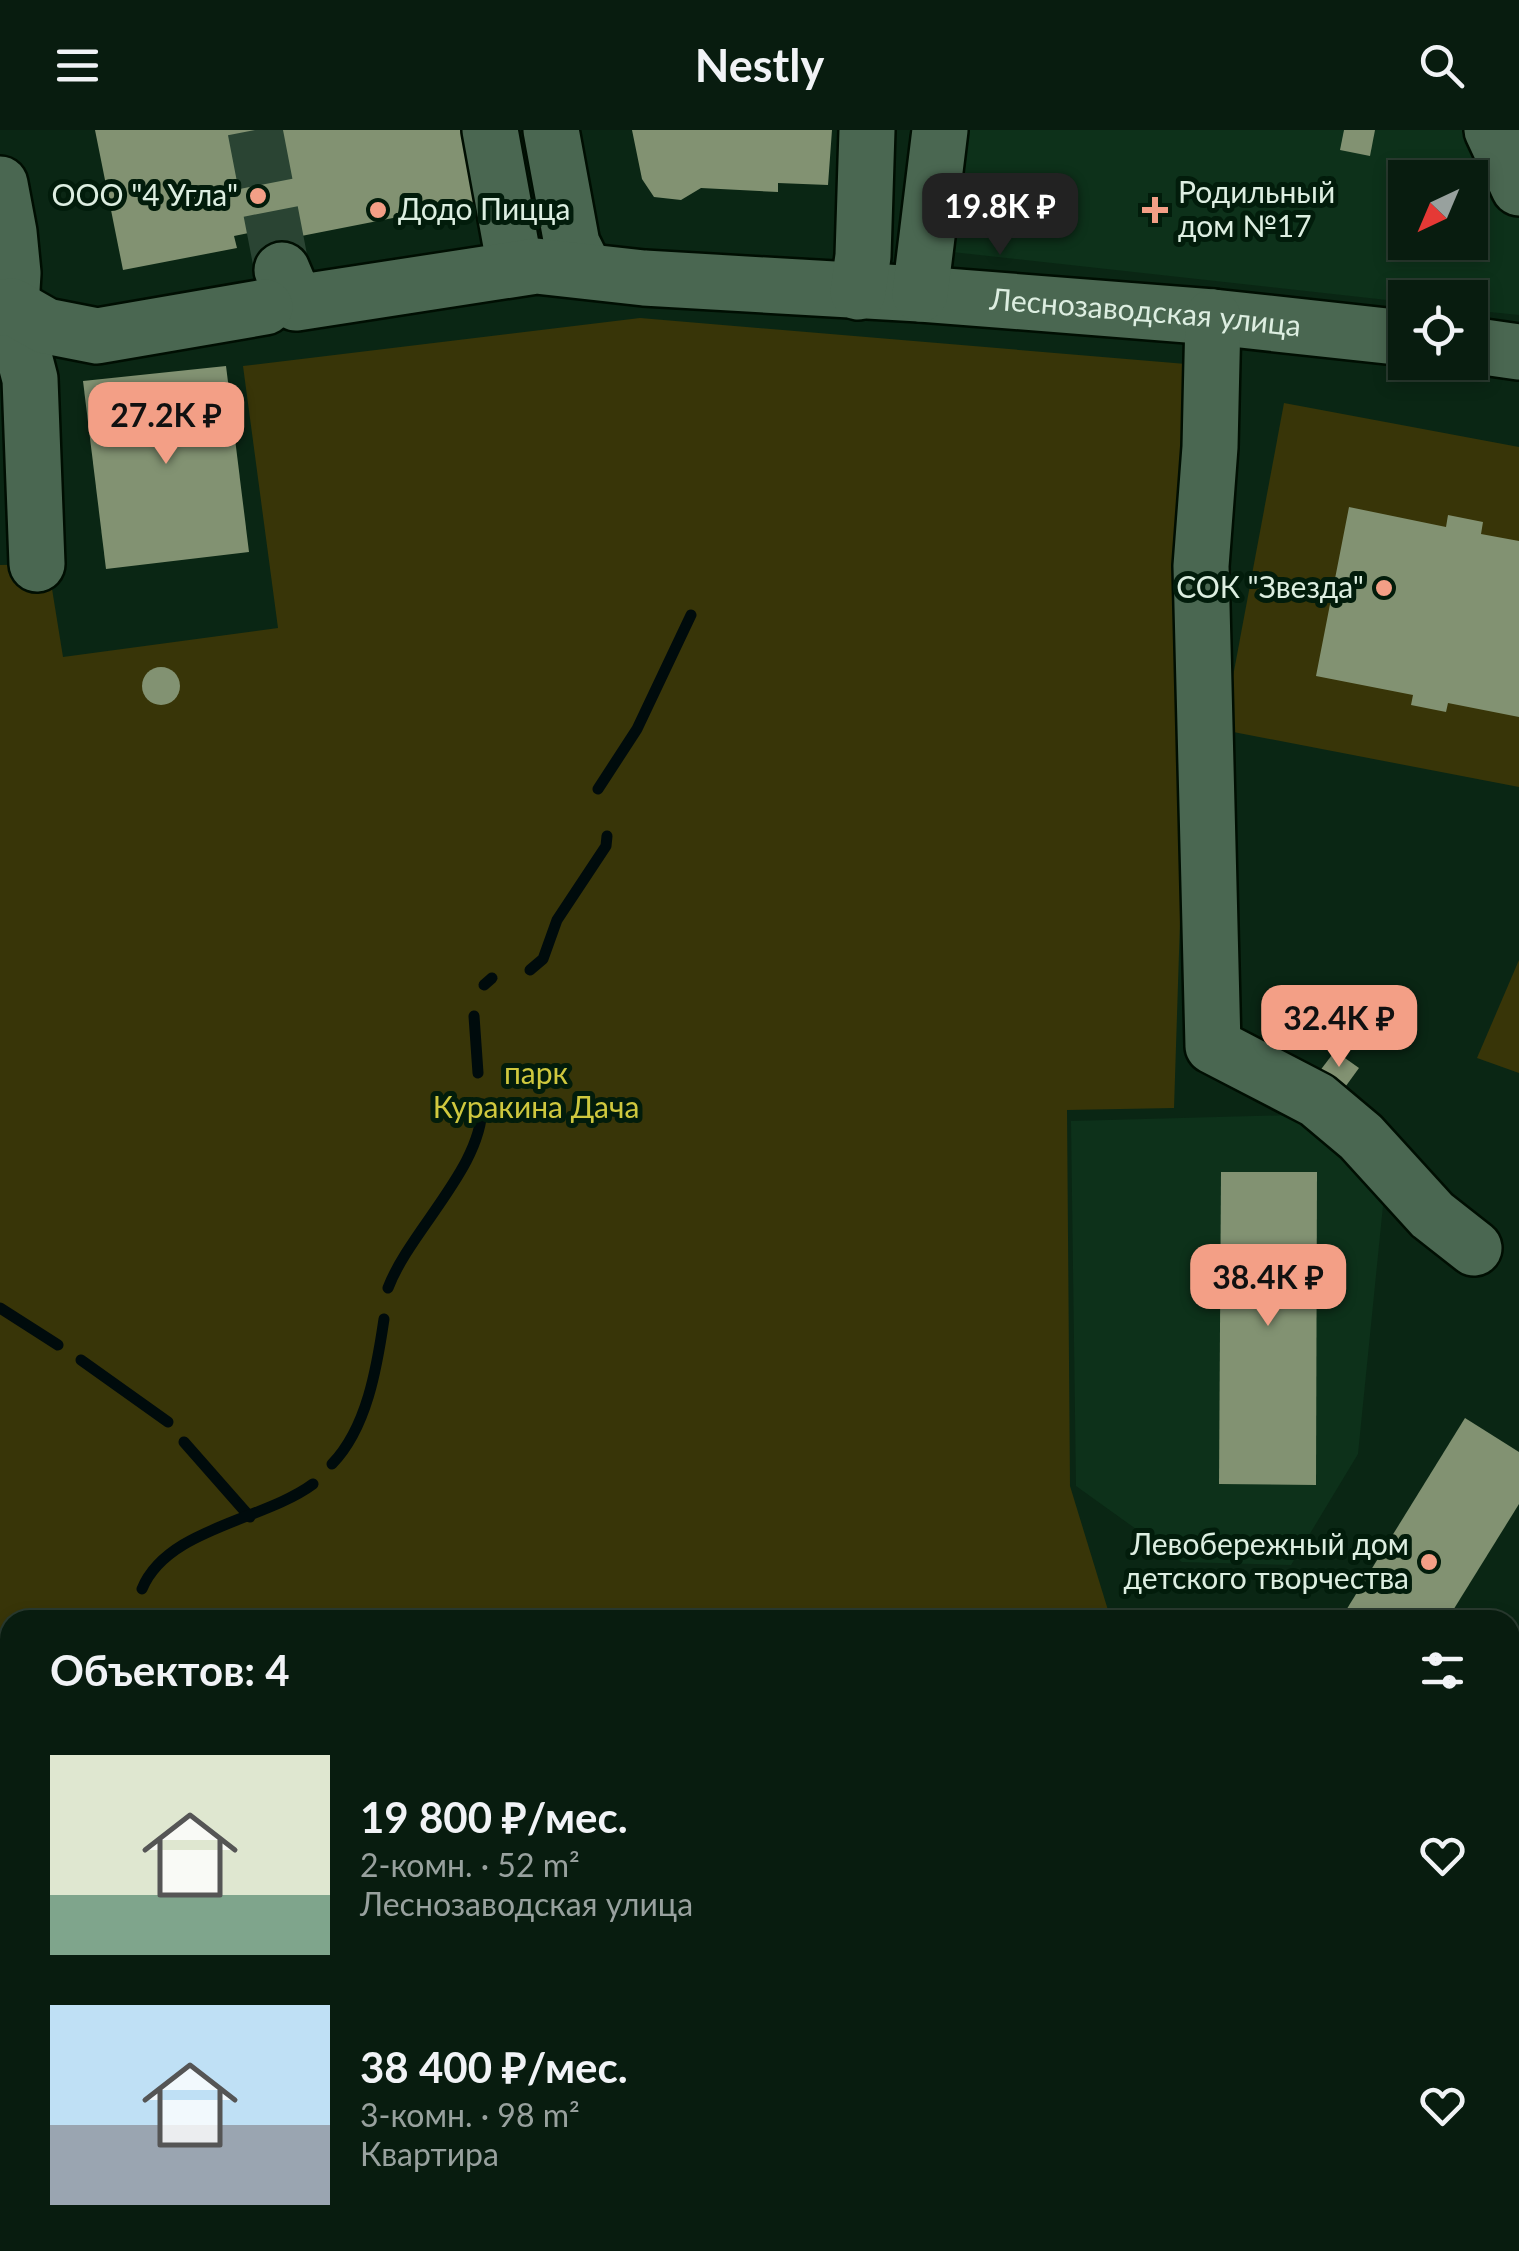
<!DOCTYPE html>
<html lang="ru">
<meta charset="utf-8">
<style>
body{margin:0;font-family:Lato,sans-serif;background:#112518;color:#f1f3f6;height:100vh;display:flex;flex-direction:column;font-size:38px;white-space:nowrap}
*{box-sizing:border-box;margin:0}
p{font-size:32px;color:#98a19e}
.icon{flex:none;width:55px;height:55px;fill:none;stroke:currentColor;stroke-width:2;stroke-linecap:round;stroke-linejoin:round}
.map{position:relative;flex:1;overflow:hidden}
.sheet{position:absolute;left:0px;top:1480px;width:1520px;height:642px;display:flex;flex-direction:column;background:#081c0f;border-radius:30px 30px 0 0;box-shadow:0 5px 15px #0003,0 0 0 2px #293a2f}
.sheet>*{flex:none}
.needle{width:65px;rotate:224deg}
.tools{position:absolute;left:1388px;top:30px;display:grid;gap:20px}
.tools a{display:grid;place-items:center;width:100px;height:100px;border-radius:0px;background:#081c0f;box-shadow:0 5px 15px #0003,0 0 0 2px #293a2f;font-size:50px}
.price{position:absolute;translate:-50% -85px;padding:0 22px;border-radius:20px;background:#f39f86;color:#111;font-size:32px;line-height:65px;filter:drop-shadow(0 2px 5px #0008)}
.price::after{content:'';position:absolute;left:50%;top:60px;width:30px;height:22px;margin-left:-15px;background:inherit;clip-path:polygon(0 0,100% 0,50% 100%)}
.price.on{background:#222;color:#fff}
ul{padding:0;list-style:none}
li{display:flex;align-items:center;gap:30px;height:250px;padding:0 50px}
li span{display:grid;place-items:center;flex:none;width:280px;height:200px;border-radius:0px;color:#555}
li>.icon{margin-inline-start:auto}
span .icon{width:120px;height:120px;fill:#fffc;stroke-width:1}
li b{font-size:42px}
h2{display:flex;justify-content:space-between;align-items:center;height:120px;padding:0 50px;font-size:42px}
header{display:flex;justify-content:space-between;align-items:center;height:130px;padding:0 50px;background:#081c0f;font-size:45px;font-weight:700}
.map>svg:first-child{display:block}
.built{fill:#0d311a;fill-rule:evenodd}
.green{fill:#383508}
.water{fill:#000b0c}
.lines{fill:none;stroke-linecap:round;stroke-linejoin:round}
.stream{stroke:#000b0c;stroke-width:11}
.building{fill:#829272}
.minor-tunnel{stroke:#2a4433;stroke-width:55;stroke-dasharray:55 28;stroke-linecap:butt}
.minor-casing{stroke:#000e02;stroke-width:60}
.minor{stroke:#4a6751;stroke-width:55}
.poi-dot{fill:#f39f86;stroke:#021c0b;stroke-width:4}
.labels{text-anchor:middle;stroke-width:10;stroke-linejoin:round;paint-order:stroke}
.poi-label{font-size:30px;fill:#ddeee1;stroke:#021c0b;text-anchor:end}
.street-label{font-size:30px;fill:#ddeee1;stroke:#021c0b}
.park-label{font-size:30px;fill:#cfc83e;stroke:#021c0b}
</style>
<header><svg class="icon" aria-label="menu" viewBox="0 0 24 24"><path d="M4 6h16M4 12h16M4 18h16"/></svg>Nestly<svg class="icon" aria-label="search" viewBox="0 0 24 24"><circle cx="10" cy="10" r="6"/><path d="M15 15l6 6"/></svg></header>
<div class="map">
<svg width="1519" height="2121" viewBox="0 0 1519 2121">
<rect width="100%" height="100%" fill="#0a2614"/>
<g class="built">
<path d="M 909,0 L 1519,0 L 1519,185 L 1470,180 L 1470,168 L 1405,168 L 1405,172 L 925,119 L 903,112 ZM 1405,48 L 1470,48 L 1470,112 L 1405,112 Z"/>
<polygon points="1294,985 1384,1066 1358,1324 1291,1435 1182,1432 1076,1356 1071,991"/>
<polygon points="1519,1598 1519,2121 1368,2121 1357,2113 1510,2112 1510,1612"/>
</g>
<g class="green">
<polygon points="640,188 1198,235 1174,978 1067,980 1070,1356 1111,1490 10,1490 10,1701 0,1695 0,435 48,434 63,527 278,498 243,236"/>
<polygon points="1284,273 1519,317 1519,657 1223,600"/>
<polygon points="1519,830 1519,943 1477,928"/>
<polygon points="0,2041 10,2048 10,2112 103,2113 112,2121 0,2121"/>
<polygon points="127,2112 1485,2112 1519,2120 116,2121"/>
</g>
<polygon class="water" points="0,1695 10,1701 10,2048 0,2041"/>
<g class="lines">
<g class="stream">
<polyline points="598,659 637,599 691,485"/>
<polyline points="530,840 543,829 557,790 606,716 607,706"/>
<polyline points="484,855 492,848"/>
<polyline points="474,886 478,943"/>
<path d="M 388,1158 C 410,1100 484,1036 482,974"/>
<polyline points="0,1178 58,1215"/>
<polyline points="81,1230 168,1292"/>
<polyline points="184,1312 250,1387"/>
<path d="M 332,1334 C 367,1298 377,1237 384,1189"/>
<path d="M 142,1459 C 167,1398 263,1391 313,1354"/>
</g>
</g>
<g class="building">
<polygon points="95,0 502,0 515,64 286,109 291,138 272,142 264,100 234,106 237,118 123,140"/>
<polygon points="632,0 832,0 828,55 778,53 778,62 701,58 681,70 654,67 642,49"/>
<polygon points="1344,0 1375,0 1370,26 1340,20"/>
<polygon points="226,236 249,422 106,439 83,251"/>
<polygon points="1349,377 1446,397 1448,385 1483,392 1481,404 1519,411 1519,587 1448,573 1446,582 1411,575 1413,565 1316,546"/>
<circle cx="161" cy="556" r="19"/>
<polygon points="1335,921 1359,938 1343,960 1319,942"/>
<polygon points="1221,1042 1317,1042 1316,1355 1219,1354"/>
<polygon points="1465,1288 1519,1322 1519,1374 1447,1490 1340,1490"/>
<polygon points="1510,1738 1519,1743 1519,1866 1510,1861"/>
</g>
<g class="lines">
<polyline class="minor-tunnel" points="255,0 282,140"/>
<g class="minor-casing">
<g id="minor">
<polyline points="490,0 515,137"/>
<polyline points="551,0 572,114 585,140"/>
<polyline points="1492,0 1519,58"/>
<polyline points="0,54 9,102 13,143 11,176 30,249 37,434"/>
<path id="s1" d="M 282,140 L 296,173 L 536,136 L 644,148 L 920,164 L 1213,187 L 1405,208"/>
<polyline points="858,162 863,126 867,0"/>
<polyline points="920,164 940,0"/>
<polyline points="0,178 11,176 46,196 97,206 265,177"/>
<polyline points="1213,187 1210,317 1201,436 1213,916 1317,970 1361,1007 1432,1085 1474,1118"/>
<polyline points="1470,215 1519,222"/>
</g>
</g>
<use href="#minor" class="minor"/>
</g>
<g class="poi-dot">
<circle cx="258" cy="66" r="10"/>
<circle cx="378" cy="80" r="10"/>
<path d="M1150 65h10v10h10v10h-10v10h-10v-10h-10v-10h10z"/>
<circle cx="1384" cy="458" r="10"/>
<circle cx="1429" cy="1432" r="10"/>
</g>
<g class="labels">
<g class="poi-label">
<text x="1178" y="73" text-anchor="start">Родильный<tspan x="1178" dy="34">дом №17</tspan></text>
<text x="238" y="76">ООО "4 Угла"</text>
<text x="398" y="90" text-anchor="start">Додо Пицца</text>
<text x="1364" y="468">СОК "Звезда"</text>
<text x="1409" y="1425">Левобережный дом<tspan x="1409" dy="34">детского творчества</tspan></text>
</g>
<g class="street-label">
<text dy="10" stroke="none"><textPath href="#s1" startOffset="890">Леснозаводская улица</textPath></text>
</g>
<g class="park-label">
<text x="536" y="954">парк<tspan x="536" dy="34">Куракина Дача</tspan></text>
</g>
</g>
</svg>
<div class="tools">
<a><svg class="needle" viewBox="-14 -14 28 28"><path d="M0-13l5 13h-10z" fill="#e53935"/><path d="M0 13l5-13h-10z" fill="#98a19e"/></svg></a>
<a><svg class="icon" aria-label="locate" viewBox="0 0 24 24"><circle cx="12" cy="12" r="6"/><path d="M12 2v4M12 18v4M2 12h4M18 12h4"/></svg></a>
</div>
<b class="price on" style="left:1000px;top:128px">19.8K ₽</b>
<b class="price" style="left:166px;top:337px">27.2K ₽</b>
<b class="price" style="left:1339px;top:940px">32.4K ₽</b>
<b class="price" style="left:1268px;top:1199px">38.4K ₽</b>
<section class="sheet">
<h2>Объектов: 4<svg class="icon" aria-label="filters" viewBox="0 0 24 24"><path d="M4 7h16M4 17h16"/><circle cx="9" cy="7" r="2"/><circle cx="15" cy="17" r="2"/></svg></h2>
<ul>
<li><span style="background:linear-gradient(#dfe7d0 70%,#7fa58c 0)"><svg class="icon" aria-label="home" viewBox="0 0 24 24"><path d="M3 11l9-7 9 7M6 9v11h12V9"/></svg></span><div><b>19 800 ₽/мес.</b><p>2-комн. · 52 m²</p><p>Леснозаводская улица</p></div><svg class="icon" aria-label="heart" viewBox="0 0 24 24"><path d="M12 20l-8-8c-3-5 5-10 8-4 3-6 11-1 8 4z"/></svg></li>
<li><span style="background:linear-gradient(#bfe0f5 60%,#9aa5b1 0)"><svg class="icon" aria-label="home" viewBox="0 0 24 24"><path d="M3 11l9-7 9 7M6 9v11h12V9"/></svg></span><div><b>38 400 ₽/мес.</b><p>3-комн. · 98 m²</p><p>Квартира</p></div><svg class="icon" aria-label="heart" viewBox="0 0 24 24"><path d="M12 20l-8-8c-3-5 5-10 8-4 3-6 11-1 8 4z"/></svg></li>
</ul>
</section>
</div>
